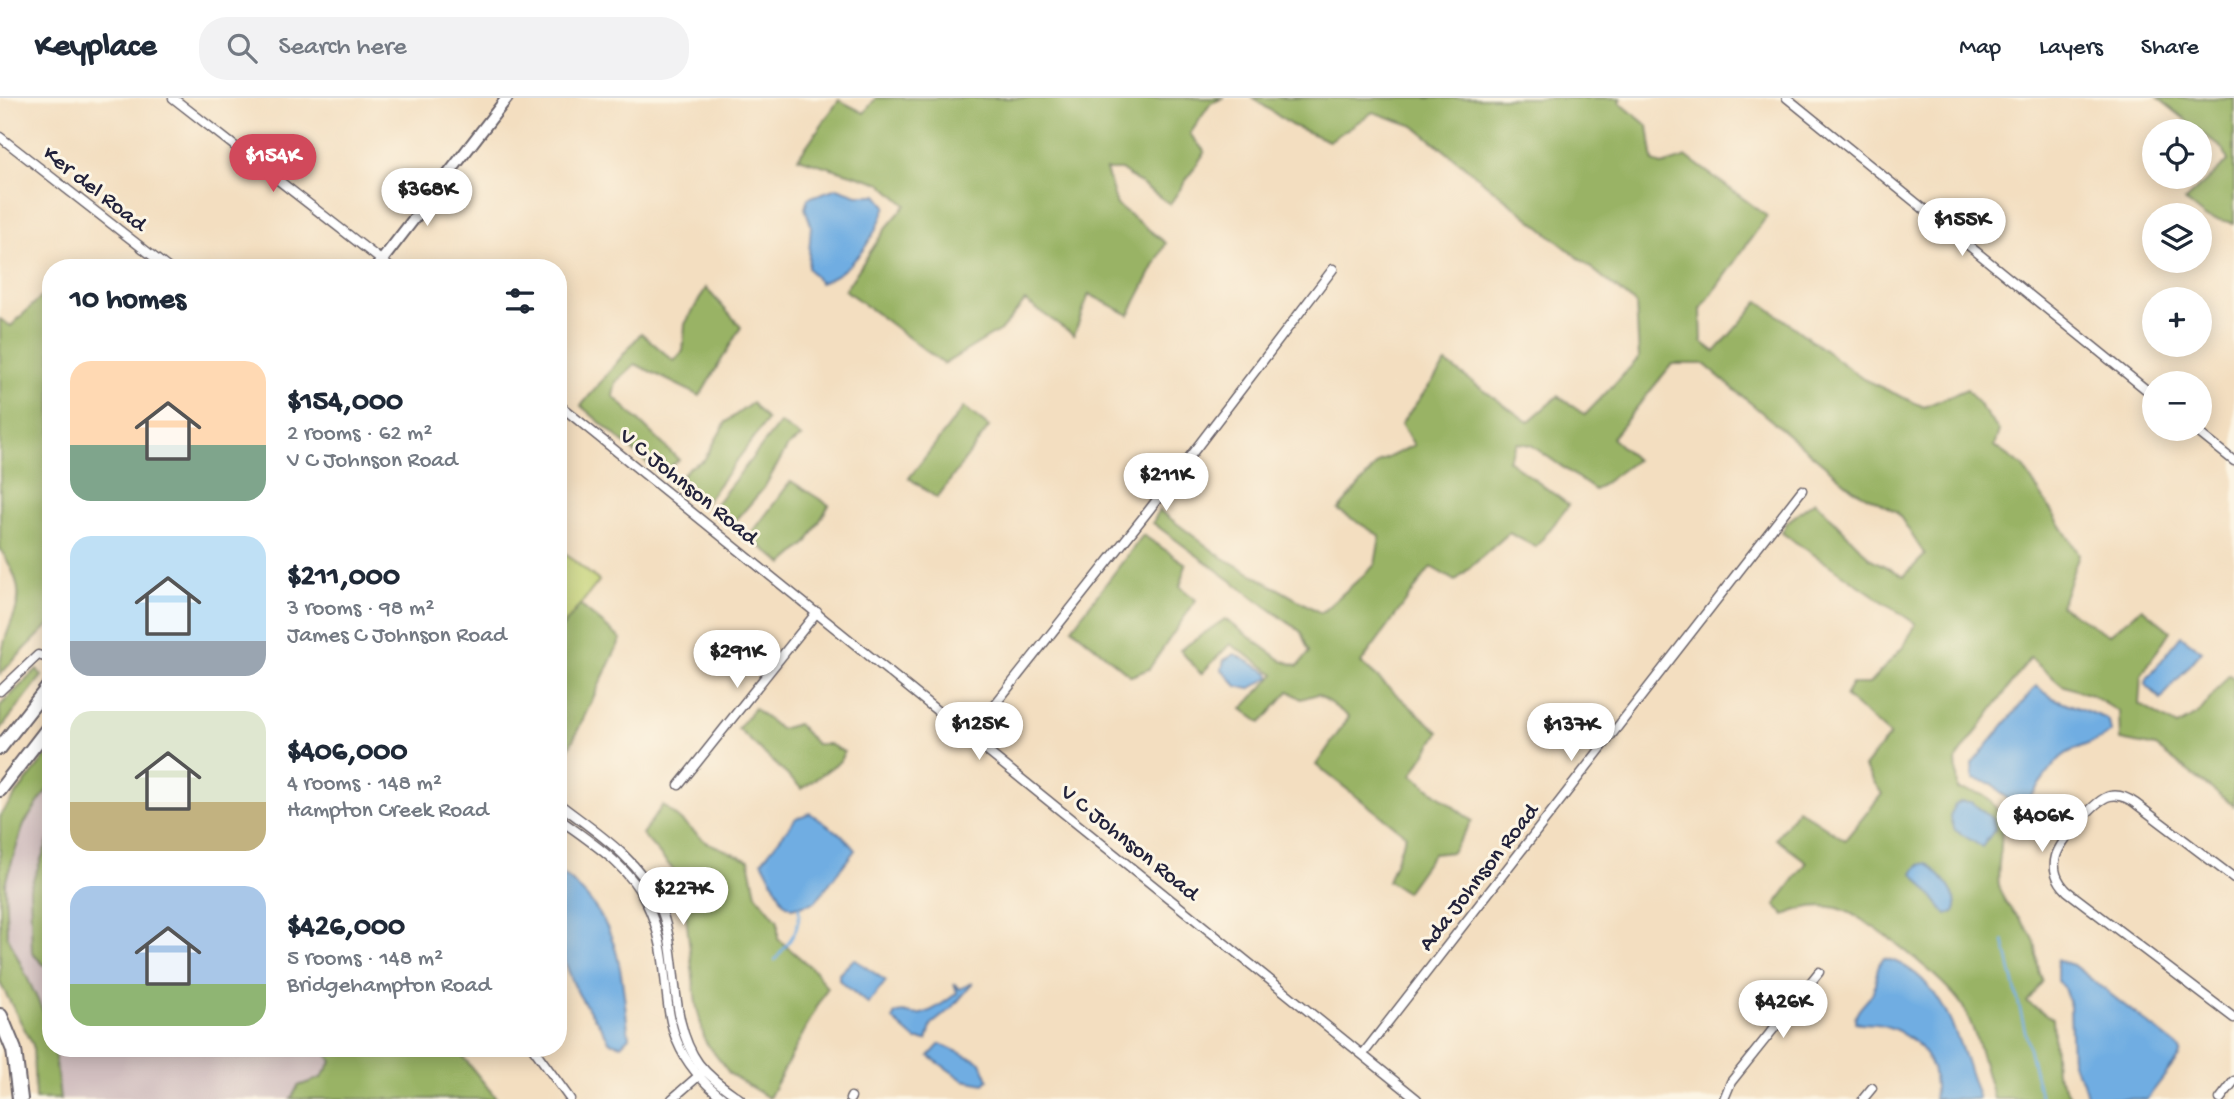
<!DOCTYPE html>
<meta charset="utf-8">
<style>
body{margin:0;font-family:"Gochi Hand",sans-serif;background:#f2f2f3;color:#1f2937;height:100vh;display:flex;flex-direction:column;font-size:26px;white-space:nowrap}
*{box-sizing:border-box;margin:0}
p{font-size:23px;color:#747a83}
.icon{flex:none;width:38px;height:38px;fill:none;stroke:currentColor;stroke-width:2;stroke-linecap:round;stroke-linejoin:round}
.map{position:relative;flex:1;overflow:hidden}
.panel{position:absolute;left:42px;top:161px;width:525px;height:798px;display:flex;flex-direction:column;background:#fff;border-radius:28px;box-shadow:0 4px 18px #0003}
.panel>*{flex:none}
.tools{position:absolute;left:2142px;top:21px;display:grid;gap:14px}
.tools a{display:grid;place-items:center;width:70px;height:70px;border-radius:50%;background:#fff;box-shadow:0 4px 18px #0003;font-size:35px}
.price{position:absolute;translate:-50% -60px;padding:0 16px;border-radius:24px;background:#fff;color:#222;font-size:23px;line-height:46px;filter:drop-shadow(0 2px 4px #0008)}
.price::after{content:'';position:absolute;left:50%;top:42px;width:21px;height:16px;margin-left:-10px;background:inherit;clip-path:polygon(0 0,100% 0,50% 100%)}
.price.selected{background:#d1495b;color:#fff}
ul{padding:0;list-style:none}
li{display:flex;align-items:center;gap:21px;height:175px;padding:0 28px}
li span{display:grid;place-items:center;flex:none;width:196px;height:140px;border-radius:21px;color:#555}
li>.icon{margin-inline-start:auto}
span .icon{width:84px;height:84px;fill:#fffc;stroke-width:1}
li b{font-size:30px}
h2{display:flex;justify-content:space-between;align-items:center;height:84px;padding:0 28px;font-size:30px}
header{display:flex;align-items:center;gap:42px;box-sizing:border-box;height:98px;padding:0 35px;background:#fff;border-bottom:2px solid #e0e1e3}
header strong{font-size:33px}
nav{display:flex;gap:38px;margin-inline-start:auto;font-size:24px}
.search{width:490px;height:63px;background:#f2f2f3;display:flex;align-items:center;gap:18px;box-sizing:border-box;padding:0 24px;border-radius:28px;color:#747a83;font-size:26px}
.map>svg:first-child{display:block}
.industrial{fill:#d2bfc0}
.green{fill:#c2d173;stroke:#727a57;stroke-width:2}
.forest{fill:#99b365;stroke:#5e6a50;stroke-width:2}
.water{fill:#70ade2;stroke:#49688e;stroke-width:2}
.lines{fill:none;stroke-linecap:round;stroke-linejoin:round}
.stream{stroke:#70ade2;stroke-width:2.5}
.minor-casing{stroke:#6b646a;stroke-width:11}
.secondary-casing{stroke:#6b646a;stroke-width:14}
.primary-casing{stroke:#6b646a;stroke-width:16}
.motorway-casing{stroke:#6b646a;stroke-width:18}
.minor{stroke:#fff;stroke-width:8}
.secondary{stroke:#fff;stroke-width:10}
.primary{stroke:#fff;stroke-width:12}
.motorway{stroke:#fff;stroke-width:14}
.labels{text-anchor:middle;stroke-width:6;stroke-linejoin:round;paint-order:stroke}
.street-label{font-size:23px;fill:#22223b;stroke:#fcf5e5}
</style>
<header>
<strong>Keyplace</strong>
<div class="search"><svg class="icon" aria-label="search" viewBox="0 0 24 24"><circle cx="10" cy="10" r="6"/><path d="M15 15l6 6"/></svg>Search here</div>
<nav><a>Map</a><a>Layers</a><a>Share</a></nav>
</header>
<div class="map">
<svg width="2234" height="1001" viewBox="0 0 2234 1001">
<rect width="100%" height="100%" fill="#fcf5e5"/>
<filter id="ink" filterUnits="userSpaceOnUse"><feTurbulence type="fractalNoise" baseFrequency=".0143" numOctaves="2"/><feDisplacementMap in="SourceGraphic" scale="14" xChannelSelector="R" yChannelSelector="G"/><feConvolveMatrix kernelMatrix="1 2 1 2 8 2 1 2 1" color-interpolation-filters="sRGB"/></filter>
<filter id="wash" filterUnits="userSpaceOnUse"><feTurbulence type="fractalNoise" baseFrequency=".00686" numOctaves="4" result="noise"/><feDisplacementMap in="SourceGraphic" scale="28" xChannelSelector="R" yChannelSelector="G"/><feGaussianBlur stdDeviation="1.57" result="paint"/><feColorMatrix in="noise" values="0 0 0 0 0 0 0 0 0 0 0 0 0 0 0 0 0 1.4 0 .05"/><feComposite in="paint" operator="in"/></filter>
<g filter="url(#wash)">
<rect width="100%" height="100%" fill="#f3dec0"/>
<g class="industrial">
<polygon points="51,686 51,736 30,791 32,855 43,867 51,866 51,930 7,837 5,785 24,726"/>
<polygon points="54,950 322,950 332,962 321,980 298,988 291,1001 60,1001"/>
</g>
<polygon class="green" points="558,450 599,483 558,535"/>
<g class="forest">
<polygon points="876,0 1224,0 1211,5 1190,36 1205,54 1170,106 1121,72 1106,72 1117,107 1166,145 1129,217 1089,196 1074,237 1025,203 1002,231 944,266 845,192 886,130 906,107 881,85 798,60 839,2 864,15"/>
<path d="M 1253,0 L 1621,0 L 1619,4 L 1648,28 L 1653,64 L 1662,67 L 1687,59 L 1767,118 L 1701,211 L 1702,244 L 1715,254 L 1759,203 L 1863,281 L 1924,309 L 1967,291 L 1999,333 L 1994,348 L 2023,369 L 2079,456 L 2061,508 L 2109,537 L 2142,510 L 2170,533 L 2141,578 L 2139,606 L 2177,628 L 2198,616 L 2229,577 L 2234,580 L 2234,708 L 2156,649 L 2120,642 L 2119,614 L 2091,597 L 2062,587 L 2030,560 L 1956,662 L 1958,691 C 1966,693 1977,693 1984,698 C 2016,719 1994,758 1999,788 C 2003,810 2026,823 2034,842 C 2039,856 2035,869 2043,883 L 2027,904 L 2053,921 L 2056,975 L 2072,1001 L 1994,1001 C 1984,972 1978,936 1963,909 C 1949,884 1864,816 1837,810 C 1818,806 1802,809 1785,817 L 1775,807 L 1807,764 L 1776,741 L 1798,711 L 1845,742 L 1882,696 L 1864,669 L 1890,637 L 1845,598 L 1852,586 L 1869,586 L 1903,549 L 1916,526 L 1782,435 L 1787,424 L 1815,403 L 1871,461 L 1904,478 L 1925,457 L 1897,414 L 1853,391 L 1704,266 L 1672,266 L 1612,340 L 1636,362 L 1595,392 L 1531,347 L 1517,345 L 1508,362 L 1569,407 L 1536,449 L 1509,435 L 1455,483 L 1431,469 L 1361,565 L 1439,634 L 1412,677 L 1472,723 L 1452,754 L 1433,756 L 1406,794 L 1388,783 L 1406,737 L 1316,667 L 1349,619 L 1318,596 L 1301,601 L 1289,593 L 1261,625 L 1242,611 L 1275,576 L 1230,546 L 1201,576 L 1180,552 L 1225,521 L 1281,562 L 1298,568 L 1309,554 L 1301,534 L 1153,425 L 1159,412 L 1220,458 L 1321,515 L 1375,467 L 1380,438 L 1338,412 L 1379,364 L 1414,347 L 1401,326 L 1446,265 L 1528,324 L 1558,298 L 1585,317 L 1639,260 L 1636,206 L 1414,28 L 1373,14 L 1329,43 L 1291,27 Z"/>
<polygon points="2158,0 2234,0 2234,125 2205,119 2185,103 2228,63 2223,51"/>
<polygon points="706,190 741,229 700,298 635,266 616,284 613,298 679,362 660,376 581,308 641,235 674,263 683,253 685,226"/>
<path d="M 42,198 L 51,205 L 51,525 L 0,576 C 0,515 41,512 0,451 L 0,221 L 11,228 Z"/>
<polygon points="752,305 767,322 703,408 673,389 688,370 704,362 726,324"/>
<polygon points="964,309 989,329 937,400 909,380"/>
<polygon points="780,325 801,339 788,348 764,390 731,428 711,412"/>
<polygon points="791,383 829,407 807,445 783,466 749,439"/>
<polygon points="1143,437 1186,466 1180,489 1196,502 1149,571 1131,578 1072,530"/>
<polygon points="580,507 621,541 567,655 558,665 558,535"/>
<polygon points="37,571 42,578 0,632 0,608"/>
<polygon points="754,610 780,631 798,626 816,646 829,646 844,654 840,663 802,691 738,631"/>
<polygon points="51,652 51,686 24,726 5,785 7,837 51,930 51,950 54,950 60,1001 35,1001 33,947 0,885 0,717"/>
<polygon points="663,707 706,744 749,762 756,796 778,823 778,841 814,872 827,890 769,1000 730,976 705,943 696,906 682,782 642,736"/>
<polygon points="51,736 51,866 44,867 32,855 30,790"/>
<polygon points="322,950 456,950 497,1001 291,1001 298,988 321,980 332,963"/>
</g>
<g class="water">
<path d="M 837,90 L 857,97 L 877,97 L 886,108 C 874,141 854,172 820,185 L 808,170 L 811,127 L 805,110 L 808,100 Z"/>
<polygon points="2181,538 2202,553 2161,601 2146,587 2147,581"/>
<polygon points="1235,556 1269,575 1270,579 1249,591 1237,588 1222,572 1224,562"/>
<path d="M 2036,588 L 2053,600 L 2105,620 L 2109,623 L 2111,634 C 2104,643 2075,648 2063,658 C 2045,672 2035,700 2016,711 L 1993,686 L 1973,681 L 1972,666 Z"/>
<polygon points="1960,704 1971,704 1993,721 1995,731 1982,749 1955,732 1950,718 1955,707"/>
<polygon points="810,715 844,739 855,752 815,804 792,810 784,805 762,763 796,720"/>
<path d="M 1927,765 C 1940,778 1958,793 1956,813 L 1947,817 L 1913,775 L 1919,767 Z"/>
<path d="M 563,776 C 623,825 620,870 629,939 L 621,947 L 609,944 C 608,936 584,907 578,895 C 558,858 558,820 558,779 Z"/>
<path d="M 1884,860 C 1945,875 1960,950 1979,1001 L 1934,1001 C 1940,965 1917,936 1882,927 C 1873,925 1864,926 1855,924 C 1854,913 1866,905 1872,896 C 1878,884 1874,868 1884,860 Z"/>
<polygon points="854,861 886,883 868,906 839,882 839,876"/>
<polygon points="2057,862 2073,867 2178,949 2181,954 2179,959 2147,1001 2088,1001 2082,981 2072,966 2070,908 2064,889 2057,883"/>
<path d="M 954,885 L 959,891 L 973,885 L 952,910 L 932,926 L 927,942 L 916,942 L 893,922 L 894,917 C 905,910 910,919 921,916 C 931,914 948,902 957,895 Z"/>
<polygon points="940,946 981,964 988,982 984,986 963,982 929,958"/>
</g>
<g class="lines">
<g class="stream">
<polyline points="2004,843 2041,1001"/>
<path d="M 775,862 C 789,844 801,832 799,809"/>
</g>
</g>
</g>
<g filter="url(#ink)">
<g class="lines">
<g class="minor-casing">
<g id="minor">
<polyline points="173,0 391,170"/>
<polyline points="1787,0 2154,298"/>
<polyline points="0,39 168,170"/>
<polyline points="558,306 1417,1001"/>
<polyline points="2194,331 2234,363"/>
<polyline points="0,593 38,557 51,561"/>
<polyline points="970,638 1149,412 1333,171"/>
<polyline points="679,687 817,514"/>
<path d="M 558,705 C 594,733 637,759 657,802 C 682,853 665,919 699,966 C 710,980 725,990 740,1001"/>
<path d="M 558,720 C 590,744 629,767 646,804 C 684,881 641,937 724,1001"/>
<path d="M 2234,780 L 2135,705 C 2128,700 2119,696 2110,698 C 2095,701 2060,744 2056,758 C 2052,772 2058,784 2067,793 L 2234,920"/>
<polyline points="533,950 570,1001"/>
<polyline points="1363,956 1802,392"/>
<polyline points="672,1001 703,974"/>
<polyline points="850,1001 851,999"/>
<polyline points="1724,1001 1731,984 1819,874"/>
<polyline points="1863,1001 1872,990"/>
<polyline points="2220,1001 2234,983"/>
</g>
</g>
<g class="secondary-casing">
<polyline id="secondary" points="376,170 507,0"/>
</g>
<g class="primary-casing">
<g id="primary">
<polyline points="0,650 51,585"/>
<polyline points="0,692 51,626"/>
</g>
</g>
<g class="motorway-casing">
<polyline id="motorway" points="0,918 14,952 20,1001"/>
</g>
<use href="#minor" class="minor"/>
<use href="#secondary" class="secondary"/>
<use href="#primary" class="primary"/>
<use href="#motorway" class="motorway"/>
</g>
</g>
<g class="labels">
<g class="street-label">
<text transform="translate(96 89) rotate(38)" y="8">Ker del Road</text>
<text transform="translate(690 387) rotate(39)" y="8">V C Johnson Road</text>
<text transform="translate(1131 743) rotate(39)" y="8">V C Johnson Road</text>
<text transform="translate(1477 778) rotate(-52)" y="8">Ada Johnson Road</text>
</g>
</g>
</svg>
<div class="tools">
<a><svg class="icon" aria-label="locate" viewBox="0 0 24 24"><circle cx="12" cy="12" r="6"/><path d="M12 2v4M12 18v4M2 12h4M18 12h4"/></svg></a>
<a><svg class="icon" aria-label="layers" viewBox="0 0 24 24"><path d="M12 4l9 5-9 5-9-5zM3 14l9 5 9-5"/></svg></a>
<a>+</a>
<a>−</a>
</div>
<b class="price selected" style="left:273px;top:96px">$154K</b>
<b class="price" style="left:427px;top:130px">$368K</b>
<b class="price" style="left:1962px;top:160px">$155K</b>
<b class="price" style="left:1166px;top:415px">$211K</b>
<b class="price" style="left:737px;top:592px">$291K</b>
<b class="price" style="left:979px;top:664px">$125K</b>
<b class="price" style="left:1571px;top:665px">$137K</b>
<b class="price" style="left:2042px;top:756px">$406K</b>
<b class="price" style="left:683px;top:829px">$227K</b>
<b class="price" style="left:1783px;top:942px">$426K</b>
<section class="panel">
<h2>10 homes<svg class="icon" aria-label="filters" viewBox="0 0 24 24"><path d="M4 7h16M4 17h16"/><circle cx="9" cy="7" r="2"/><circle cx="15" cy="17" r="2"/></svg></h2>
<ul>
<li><span style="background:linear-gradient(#ffd9b3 60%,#7fa58c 0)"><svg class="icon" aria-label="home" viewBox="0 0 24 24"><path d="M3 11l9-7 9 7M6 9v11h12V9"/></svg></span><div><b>$154,000</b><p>2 rooms · 62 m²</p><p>V C Johnson Road</p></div></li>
<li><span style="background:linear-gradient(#bfe0f5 75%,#9aa5b1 0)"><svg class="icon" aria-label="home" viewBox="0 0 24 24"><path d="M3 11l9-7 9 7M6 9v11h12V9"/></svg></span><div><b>$211,000</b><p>3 rooms · 98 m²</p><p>James C Johnson Road</p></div></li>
<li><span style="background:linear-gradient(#dfe7d0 65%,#c2b280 0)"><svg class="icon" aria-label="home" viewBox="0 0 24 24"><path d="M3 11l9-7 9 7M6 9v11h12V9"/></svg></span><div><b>$406,000</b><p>4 rooms · 148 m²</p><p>Hampton Creek Road</p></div></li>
<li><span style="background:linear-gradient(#a9c7e8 70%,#8fb573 0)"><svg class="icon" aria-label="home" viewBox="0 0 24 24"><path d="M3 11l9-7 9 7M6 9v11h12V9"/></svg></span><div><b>$426,000</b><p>5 rooms · 148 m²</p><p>Bridgehampton Road</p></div></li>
</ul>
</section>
</div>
